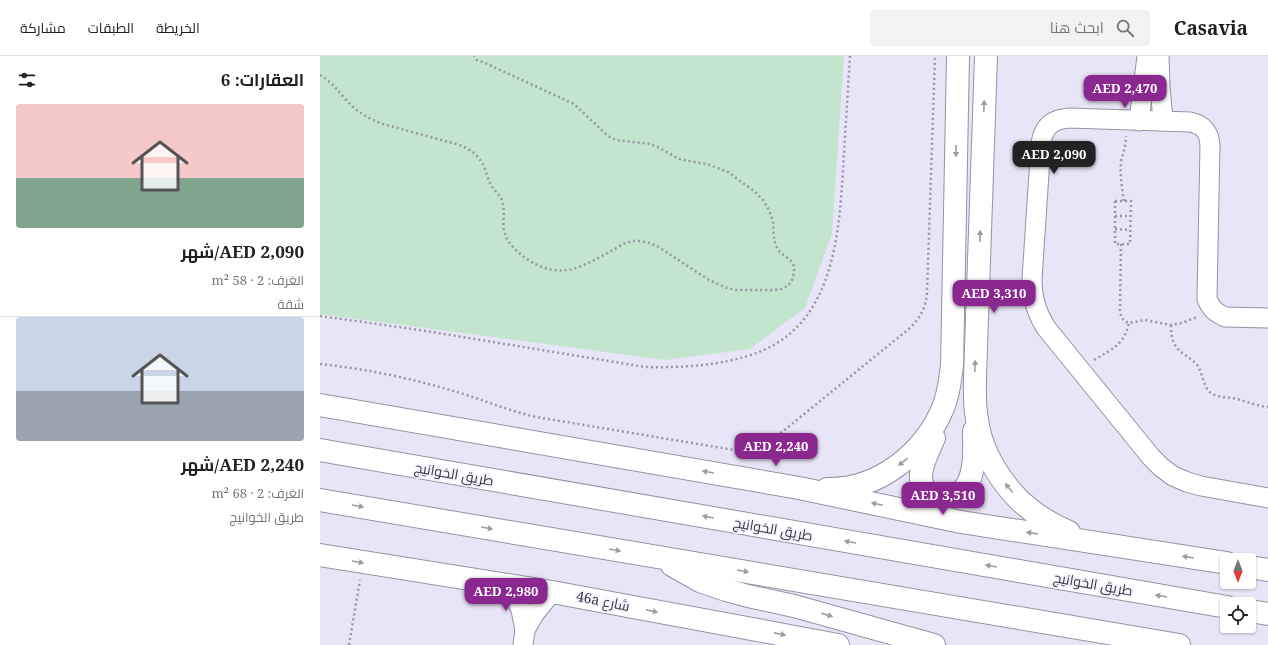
<!DOCTYPE html>
<html lang="ar">
<meta charset="utf-8">
<style>
body{margin:0;font-family:"Noto Serif",Cairo,serif;background:#f2f2f2;color:#202124;direction:rtl;height:100vh;display:flex;flex-direction:column;font-size:15px;white-space:nowrap}
*{box-sizing:border-box;margin:0}
p{font-size:13px;color:#757577}
.icon{flex:none;width:22px;height:22px;fill:none;stroke:currentColor;stroke-width:2;stroke-linecap:round;stroke-linejoin:round}
.map{position:relative;flex:1;overflow:hidden;direction:ltr}
.sheet{display:flex;flex-direction:column;background:#fff;width:320px}
.sheet>*{flex:none}
.needle{width:26px;rotate:180deg}
.tools{position:absolute;left:900px;top:497px;display:grid;gap:8px}
.tools a{display:grid;place-items:center;width:36px;height:36px;border-radius:4px;background:#fff;box-shadow:0 1px 3px #0004;font-size:20px}
.price{position:absolute;translate:-50% -34px;padding:0 9px;border-radius:8px;background:#8b2890;color:#fff;font-size:13px;line-height:26px;filter:drop-shadow(0 1px 2px #0008)}
.price::after{content:'';position:absolute;left:50%;top:24px;width:12px;height:9px;margin-left:-6px;background:inherit;clip-path:polygon(0 0,100% 0,50% 100%)}
.price.on{background:#222;color:#fff}
ul{padding:0;list-style:none}
li{display:grid;align-content:center;gap:8px;height:212px;padding:0 16px}
li+li{border-top:1px solid #e0e0e0}
li span{display:grid;place-items:center;height:124px;border-radius:4px;color:#555}
li>.icon{margin-inline-start:auto}
span .icon{width:72px;height:72px;fill:#fffc;stroke-width:1}
li b{font-size:17px}
h2{display:flex;justify-content:space-between;align-items:center;height:48px;padding:0 16px;font-size:17px}
header{display:flex;align-items:center;gap:24px;box-sizing:border-box;height:56px;padding:0 20px;background:#fff;border-bottom:1px solid #e0e0e0}
header strong{font-size:19px}
nav{display:flex;gap:22px;margin-inline-start:auto;font-size:14px}
.search{width:280px;height:36px;background:#f2f2f2;display:flex;align-items:center;gap:10px;box-sizing:border-box;padding:0 14px;border-radius:4px;color:#757577;font-size:15px}
main{display:flex;flex:1;min-height:0}
.map>svg:first-child{display:block}
.green{fill:#c3e4cd}
.lines{fill:none;stroke-linecap:round;stroke-linejoin:round}
.street-casing{stroke:#9692a3;stroke-width:21}
.secondary-casing{stroke:#9692a3;stroke-width:24}
.highway-casing{stroke:#9692a3;stroke-width:24}
.path{stroke:#9896a3;stroke-width:2.5;stroke-dasharray:2 3;stroke-linecap:butt}
.street{stroke:#fff;stroke-width:19}
.secondary{stroke:#fff;stroke-width:22}
.highway{stroke:#fff;stroke-width:22}
.oneway{fill:#9c9ca0}
.labels{text-anchor:middle;stroke-width:3.5;stroke-linejoin:round;paint-order:stroke}
.street-label{font-size:14px;fill:#3a3940;stroke:#f6f3ff}
</style>
<header>
<strong>Casavia</strong>
<div class="search"><svg class="icon" aria-label="search" viewBox="0 0 24 24"><circle cx="10" cy="10" r="6"/><path d="M15 15l6 6"/></svg>ابحث هنا</div>
<nav><a>الخريطة</a><a>الطبقات</a><a>مشاركة</a></nav>
</header>
<main>
<div class="map">
<svg width="948" height="589" viewBox="0 0 948 589">
<rect width="100%" height="100%" fill="#e9e5f8"/>
<polygon class="green" points="0,0 524,0 512,178 485,252 430,293 345,304 0,258"/>
<g class="lines">
<g class="street-casing">
<g id="street">
<polyline points="839,0 840,30 843,65"/>
<polyline points="819,65 827,0"/>
<path d="M 948,262 L 905,261 C 896,257 891,253 887,243 L 890,89 C 889,76 884,69 870,66 L 750,62 C 732,63 724,70 721,87 L 712,223 C 712,242 716,257 727,273 L 831,401 L 841,411 L 853,420 L 867,426 L 881,430 L 948,442"/>
<polyline points="190,529 201,554 205,574"/>
<polyline points="203,589 205,574 214,558 232,536"/>
</g>
</g>
<g class="secondary-casing">
<g id="secondary">
<path d="M 666,0 L 655,321 C 655,335 654,349 657,363 C 660,390 673,413 690,434 C 695,439 699,445 705,449 C 718,461 733,469 749,476"/>
<polyline points="0,349 479,432 641,466 907,507"/>
<path d="M 614,382 C 609,394 600,409 601,423 C 604,447 636,448 647,429 C 656,413 654,392 654,375"/>
<path d="M 507,433 C 559,434 604,397 623,352 C 629,338 630,324 632,310 L 638,0"/>
<polyline points="0,499 232,536 518,589"/>
<polyline points="929,511 948,514"/>
</g>
</g>
<g class="highway-casing">
<g id="highway">
<polyline points="0,394 907,551"/>
<polyline points="0,444 859,589"/>
<polyline points="352,509 380,525 406,534 428,540 474,550 614,589"/>
<polyline points="929,555 948,558"/>
</g>
</g>
<g class="path">
<path d="M 0,19 C 11,25 18,35 27,45 C 37,56 49,63 63,68 L 136,88 C 150,92 160,100 165,113 C 167,118 168,123 170,127 C 173,134 180,138 182,145 C 186,156 181,168 185,178 C 187,185 192,190 197,195 C 213,210 234,219 256,212 C 273,206 289,196 305,187 L 313,185 L 321,185 L 329,187 L 337,190 L 389,224 L 407,232 L 416,234 L 454,234 L 461,233 L 468,230 L 472,224 L 474,217 L 474,210 L 471,205 L 460,196 L 456,190 L 454,184 L 453,165 L 449,154 L 443,144 L 434,135 L 408,116 L 390,109 L 359,103 L 338,91 L 330,88 L 296,84 L 288,80 L 254,48 L 165,7 L 157,4 L 154,0"/>
<polygon points="795,145 811,145 810,188 795,188"/>
<path d="M 804,145 C 802,132 800,119 801,106 C 803,97 806,90 806,80"/>
<polyline points="795,160 810,160"/>
<polyline points="795,173 810,174"/>
<polyline points="801,188 800,254 801,260 804,265 809,267 825,264 851,269 862,267 877,261"/>
<path d="M 0,260 L 100,274 L 325,311 C 367,312 421,309 457,287 C 519,249 520,160 524,97 C 526,65 528,32 530,0"/>
<path d="M 851,269 C 851,275 851,281 854,287 C 859,298 871,301 878,310 C 883,318 883,331 891,337 C 897,341 905,341 912,342 C 924,344 935,350 948,351"/>
<path d="M 774,304 C 792,293 804,289 809,267"/>
<path d="M 0,308 C 47,313 95,323 140,337 C 166,345 190,355 216,361 L 420,395 C 432,395 441,392 451,385 L 590,272 C 601,261 606,251 607,236 L 615,0"/>
<polyline points="29,589 40,524"/>
</g>
<use href="#street" class="street"/>
<use href="#secondary" class="secondary"/>
<use href="#highway" class="highway"/>
</g>
<defs><path id="oneway-solid" d="M-6-.8H1V-3.2L6.5 0L1 3.2V.8H-6Z"/></defs>
<g class="oneway">
<use href="#oneway-solid" transform="translate(664 50) rotate(-88)"/>
<use href="#oneway-solid" transform="translate(636 95) rotate(91)"/>
<use href="#oneway-solid" transform="translate(660 180) rotate(-88)"/>
<use href="#oneway-solid" transform="translate(655 310) rotate(-88)"/>
<use href="#oneway-solid" transform="translate(583 406) rotate(141)"/>
<use href="#oneway-solid" transform="translate(388 416) rotate(-170)"/>
<use href="#oneway-solid" transform="translate(689 432) rotate(-130)"/>
<use href="#oneway-solid" transform="translate(557 448) rotate(-168)"/>
<use href="#oneway-solid" transform="translate(38 450) rotate(10)"/>
<use href="#oneway-solid" transform="translate(388 461) rotate(-170)"/>
<use href="#oneway-solid" transform="translate(167 472) rotate(10)"/>
<use href="#oneway-solid" transform="translate(712 477) rotate(-171)"/>
<use href="#oneway-solid" transform="translate(530 486) rotate(-170)"/>
<use href="#oneway-solid" transform="translate(295 494) rotate(10)"/>
<use href="#oneway-solid" transform="translate(868 501) rotate(-171)"/>
<use href="#oneway-solid" transform="translate(38 506) rotate(10)"/>
<use href="#oneway-solid" transform="translate(671 510) rotate(-170)"/>
<use href="#oneway-solid" transform="translate(423 515) rotate(10)"/>
<use href="#oneway-solid" transform="translate(841 540) rotate(-170)"/>
<use href="#oneway-solid" transform="translate(332 555) rotate(11)"/>
<use href="#oneway-solid" transform="translate(507 559) rotate(16)"/>
<use href="#oneway-solid" transform="translate(460 578) rotate(11)"/>
</g>
<g class="labels">
<g class="street-label">
<text transform="translate(134 418) rotate(10)" y="5">طريق الخوانيج</text>
<text transform="translate(453 473) rotate(10)" y="5">طريق الخوانيج</text>
<text transform="translate(773 528) rotate(10)" y="5">طريق الخوانيج</text>
<text transform="translate(283 545) rotate(11)" y="5">46a شارع</text>
</g>
</g>
</svg>
<div class="tools">
<a><svg class="needle" viewBox="-14 -14 28 28"><path d="M0-13l5 13h-10z" fill="#e53935"/><path d="M0 13l5-13h-10z" fill="#757577"/></svg></a>
<a><svg class="icon" aria-label="locate" viewBox="0 0 24 24"><circle cx="12" cy="12" r="6"/><path d="M12 2v4M12 18v4M2 12h4M18 12h4"/></svg></a>
</div>
<b class="price" style="left:805px;top:53px">AED 2,470</b>
<b class="price on" style="left:734px;top:119px">AED 2,090</b>
<b class="price" style="left:674px;top:258px">AED 3,310</b>
<b class="price" style="left:456px;top:411px">AED 2,240</b>
<b class="price" style="left:623px;top:460px">AED 3,510</b>
<b class="price" style="left:186px;top:556px">AED 2,980</b>
</div>
<section class="sheet">
<h2>العقارات: 6<svg class="icon" aria-label="filters" viewBox="0 0 24 24"><path d="M4 7h16M4 17h16"/><circle cx="9" cy="7" r="2"/><circle cx="15" cy="17" r="2"/></svg></h2>
<ul>
<li><span style="background:linear-gradient(#f6c9c9 60%,#7fa58c 0)"><svg class="icon" aria-label="home" viewBox="0 0 24 24"><path d="M3 11l9-7 9 7M6 9v11h12V9"/></svg></span><div><b>AED 2,090/شهر</b><p>الغرف: 2 · 58 m²</p><p>شقة</p></div></li>
<li><span style="background:linear-gradient(#c9d6e8 60%,#9aa5b1 0)"><svg class="icon" aria-label="home" viewBox="0 0 24 24"><path d="M3 11l9-7 9 7M6 9v11h12V9"/></svg></span><div><b>AED 2,240/شهر</b><p>الغرف: 2 · 68 m²</p><p>طريق الخوانيج</p></div></li>
</ul>
</section>
</main>
